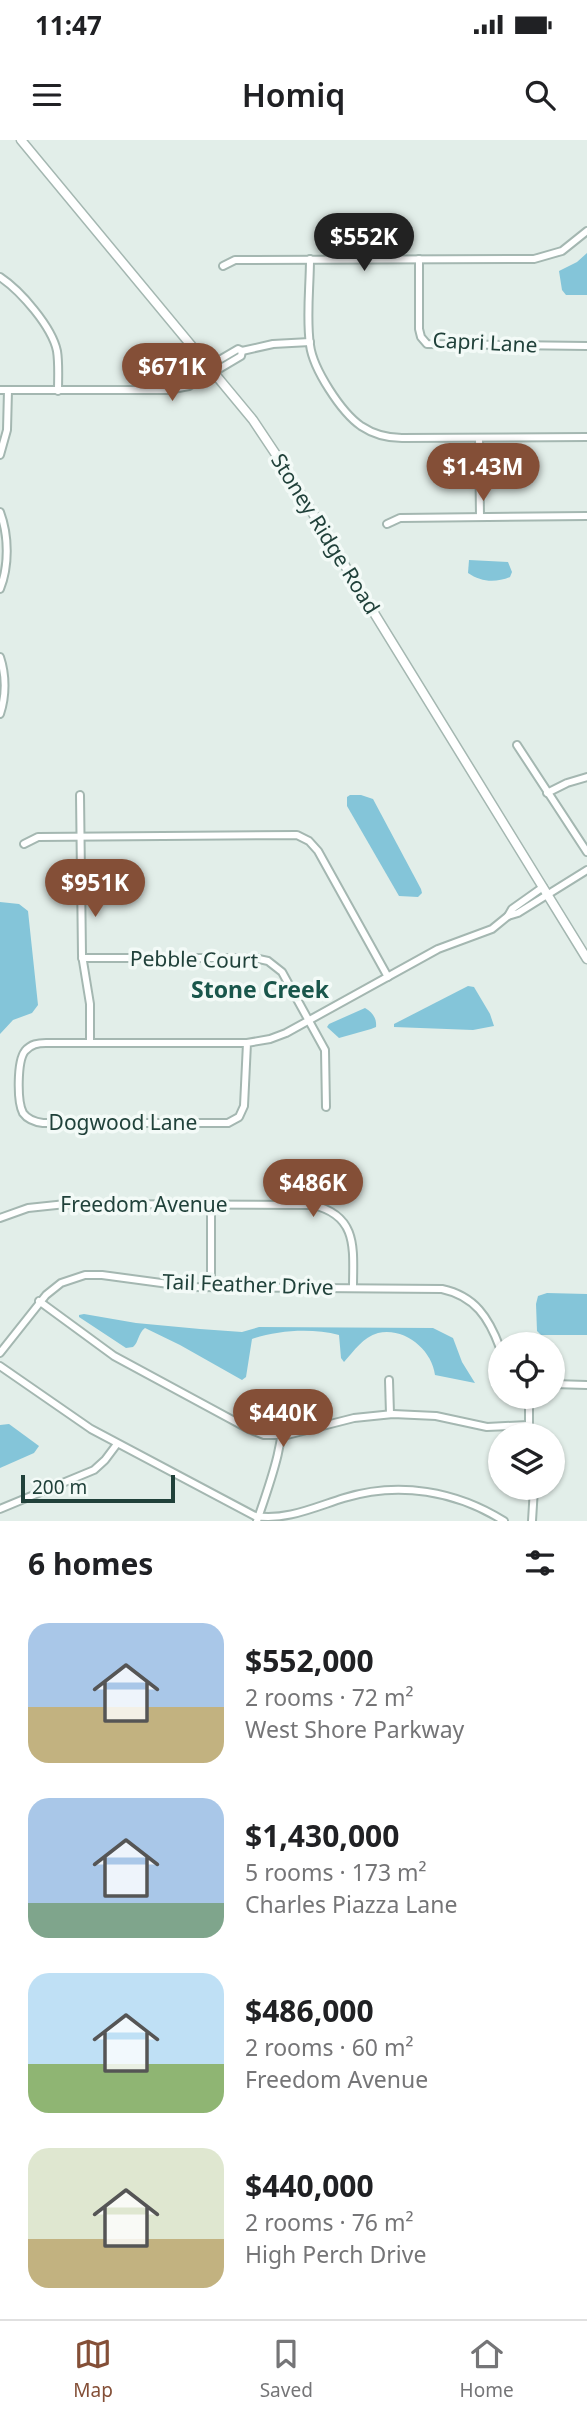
<!DOCTYPE html>
<meta charset="utf-8">
<style>
body{margin:0;font-family:"Noto Sans",sans-serif;background:#f6f6f6;color:#202124;height:100vh;display:flex;flex-direction:column;font-size:26px;white-space:nowrap}
*{box-sizing:border-box;margin:0}
p{font-size:23px;color:#757577}
.icon{flex:none;width:38px;height:38px;fill:none;stroke:currentColor;stroke-width:2;stroke-linecap:round;stroke-linejoin:round}
.map{position:relative;height:1381px;overflow:hidden}
.panel{display:flex;flex-direction:column;background:#fff;flex:1}
.panel>*{flex:none}
.tools{position:absolute;left:488px;top:1192px;display:grid;gap:14px}
.tools a{display:grid;place-items:center;width:77px;height:77px;border-radius:50%;background:#fff;box-shadow:0 2px 5px #0004;font-size:35px}
.scale{position:absolute;left:21px;bottom:18px;width:154px;box-sizing:border-box;padding-left:7px;border:4px solid #20413a;border-top:0;font-size:19px;line-height:24px;white-space:nowrap;color:#20413a;-webkit-text-stroke:5px #f3faf7;paint-order:stroke}
.price{position:absolute;translate:-50% -60px;padding:0 16px;border-radius:24px;background:#844f37;color:#fff;font-size:23px;line-height:46px;filter:drop-shadow(0 2px 4px #0008)}
.price::after{content:'';position:absolute;left:50%;top:42px;width:21px;height:16px;margin-left:-10px;background:inherit;clip-path:polygon(0 0,100% 0,50% 100%)}
.price.selected{background:#222;color:#fff}
ul{padding:0;list-style:none}
li{display:flex;align-items:center;gap:21px;height:175px;padding:0 28px}
li span{display:grid;place-items:center;flex:none;width:196px;height:140px;border-radius:21px;color:#555}
li>.icon{margin-inline-start:auto}
span .icon{width:84px;height:84px;fill:#fffc;stroke-width:1}
li b{font-size:30px}
h2{display:flex;justify-content:space-between;align-items:center;height:84px;padding:0 28px;font-size:30px}
.status{display:flex;justify-content:space-between;align-items:center;height:49px;padding:0 35px;background:#fff;direction:ltr}
.status svg{height:19px;fill:currentColor}
header{display:flex;justify-content:space-between;align-items:center;height:91px;padding:0 28px;background:#fff;font-size:32px;font-weight:600}
.tab-bar{display:flex;justify-content:space-around;align-items:center;height:98px;border-top:2px solid #e0e0e0;background:#fff;font-size:19px;color:#757577}
.tab-bar a{display:grid;justify-items:center;gap:4px}
.tab-bar .selected{color:#844f37}
.map>svg:first-child{display:block}
.water{fill:#84c5d9}
.lines{fill:none;stroke-linecap:round;stroke-linejoin:round}
.minor-casing{stroke:#a4b7b1;stroke-width:10}
.tertiary-casing{stroke:#a4b7b1;stroke-width:11}
.minor{stroke:#fff;stroke-width:6}
.tertiary{stroke:#fff;stroke-width:8}
.labels{text-anchor:middle;stroke-width:7;stroke-linejoin:round;paint-order:stroke}
.street-label{font-size:21px;fill:#20413a;stroke:#f3faf7}
.neighbourhood-label{font-size:23px;font-weight:bold;fill:#19564b;stroke:#f3faf7}
</style>
<div class="status"><b>11:47</b><svg viewBox="0 0 49 12"><path d="M0 12V9h3v3zM5 12V6h3v6zM10 12V3h3v9zM15 12V0h3v12zM26 1h20v11H26zM47 4h2v5h-2z"/></svg></div>
<header><svg class="icon" aria-label="menu" viewBox="0 0 24 24"><path d="M4 6h16M4 12h16M4 18h16"/></svg>Homiq<svg class="icon" aria-label="search" viewBox="0 0 24 24"><circle cx="10" cy="10" r="6"/><path d="M15 15l6 6"/></svg></header>
<div class="map">
<svg width="587" height="1381" viewBox="0 0 587 1381">
<rect width="100%" height="100%" fill="#e2eee9"/>
<g class="water">
<polygon points="587,113 587,155 566,155 562,150 559,131 577,122"/>
<path d="M 469,420 L 508,422 L 512,432 L 510,437 C 495,443 481,442 468,433 Z"/>
<polygon points="350,655 361,655 373,659 421,749 422,753 418,757 399,756 347,666 347,657"/>
<polygon points="0,762 19,764 28,771 38,865 32,873 13,880 0,894"/>
<polygon points="468,846 474,847 490,874 494,886 473,890 394,887 394,884"/>
<path d="M 365,868 C 372,872 377,878 376,887 L 371,889 L 339,898 L 327,887 L 329,884 Z"/>
<polygon points="547,1153 587,1154 587,1195 541,1195 537,1191 536,1164 538,1156"/>
<path d="M 84,1174 L 136,1183 L 200,1189 L 242,1192 L 259,1187 L 433,1188 L 453,1198 L 462,1222 L 475,1243 L 435,1235 C 432,1210 405,1187 378,1193 C 363,1197 354,1211 344,1222 L 341,1218 L 339,1195 C 312,1188 279,1190 252,1199 L 246,1237 L 242,1240 L 180,1205 L 145,1188 C 138,1193 139,1202 133,1207 L 126,1208 L 79,1177 L 79,1175 Z"/>
<polygon points="9,1284 39,1306 34,1313 0,1328 0,1285"/>
</g>
<g class="lines">
<g class="minor-casing">
<g id="minor">
<path d="M 310,119 C 310,147 306,177 310,205 C 313,229 341,272 361,286 C 373,294 387,298 402,298 L 587,297"/>
<polyline points="419,119 419,189 421,197 427,204 587,206"/>
<polyline points="223,126 235,120 534,119 562,111 587,91"/>
<path d="M 0,137 C 21,151 52,187 57,211 C 59,224 58,238 58,251"/>
<polyline points="242,211 273,204 310,202"/>
<polyline points="209,226 238,209 242,211 241,216 214,232"/>
<polyline points="0,250 168,250 189,246 213,231"/>
<polyline points="479,298 480,376"/>
<polyline points="0,315 7,290 8,250"/>
<path d="M 0,372 C 9,396 9,426 0,449"/>
<polyline points="387,384 400,378 587,376"/>
<path d="M 0,517 C 6,535 6,556 0,574"/>
<polyline points="517,605 587,712"/>
<polyline points="547,653 567,643 587,637"/>
<polyline points="80,655 82,815 90,864 90,903"/>
<polyline points="24,704 38,697 297,695 309,701 318,711 388,837"/>
<polyline points="543,747 512,769 508,776 518,773 587,730"/>
<polyline points="82,818 254,818 268,821 282,832 325,910 326,967"/>
<path d="M 247,903 L 244,966 L 239,977 L 228,983 L 43,983 C 35,982 28,980 23,973 C 17,962 17,921 25,911 C 31,904 38,903 46,903 L 247,903 L 270,899 L 286,893 L 438,809 L 492,789 L 508,776"/>
<path d="M 0,1078 L 28,1068 L 66,1064 L 313,1065 C 359,1076 353,1110 353,1148"/>
<polyline points="211,1147 211,1065"/>
<polyline points="39,1161 114,1216 249,1289 264,1295 287,1295 354,1278 393,1274 436,1276 487,1287 528,1285"/>
<path d="M 0,1213 L 46,1155 L 61,1143 L 85,1135 L 102,1135 L 191,1147 L 442,1149 C 475,1156 489,1178 500,1208"/>
<path d="M 0,1226 L 91,1289 L 255,1376 C 286,1381 315,1367 344,1358 C 399,1341 456,1351 504,1381"/>
<polyline points="389,1240 390,1274"/>
<polyline points="553,1244 587,1245"/>
<polyline points="529,1256 529,1295"/>
<polyline points="0,1369 94,1330 105,1320 117,1304"/>
<path d="M 257,1381 C 272,1337 285,1303 284,1256"/>
<polyline points="532,1381 534,1348"/>
</g>
</g>
<g class="tertiary-casing">
<polyline id="tertiary" points="21,0 253,280 283,325 587,819"/>
</g>
<use href="#minor" class="minor"/>
<use href="#tertiary" class="tertiary"/>
</g>
<g class="labels">
<g class="street-label">
<text transform="translate(485 203) rotate(3)" y="7">Capri Lane</text>
<text transform="translate(325 394) rotate(58)" y="7">Stoney Ridge Road</text>
<text transform="translate(194 820) rotate(1)" y="7">Pebble Court</text>
<text x="123" y="990">Dogwood Lane</text>
<text x="144" y="1072">Freedom Avenue</text>
<text transform="translate(248 1145) rotate(2)" y="7">Tail Feather Drive</text>
</g>
<g class="neighbourhood-label">
<text x="260" y="858">Stone Creek</text>
</g>
</g>
</svg>
<div class="tools">
<a><svg class="icon" aria-label="locate" viewBox="0 0 24 24"><circle cx="12" cy="12" r="6"/><path d="M12 2v4M12 18v4M2 12h4M18 12h4"/></svg></a>
<a><svg class="icon" aria-label="layers" viewBox="0 0 24 24"><path d="M12 4l9 5-9 5-9-5zM3 14l9 5 9-5"/></svg></a>
</div>
<div class="scale">200 m</div>
<b class="price selected" style="left:364px;top:133px">$552K</b>
<b class="price" style="left:172px;top:263px">$671K</b>
<b class="price" style="left:483px;top:363px">$1.43M</b>
<b class="price" style="left:95px;top:779px">$951K</b>
<b class="price" style="left:313px;top:1079px">$486K</b>
<b class="price" style="left:283px;top:1309px">$440K</b>
</div>
<section class="panel">
<h2>6 homes<svg class="icon" aria-label="filters" viewBox="0 0 24 24"><path d="M4 7h16M4 17h16"/><circle cx="9" cy="7" r="2"/><circle cx="15" cy="17" r="2"/></svg></h2>
<ul>
<li><span style="background:linear-gradient(#a9c7e8 60%,#c2b280 0)"><svg class="icon" aria-label="home" viewBox="0 0 24 24"><path d="M3 11l9-7 9 7M6 9v11h12V9"/></svg></span><div><b>$552,000</b><p>2 rooms · 72 m²</p><p>West Shore Parkway</p></div></li>
<li><span style="background:linear-gradient(#a9c7e8 75%,#7fa58c 0)"><svg class="icon" aria-label="home" viewBox="0 0 24 24"><path d="M3 11l9-7 9 7M6 9v11h12V9"/></svg></span><div><b>$1,430,000</b><p>5 rooms · 173 m²</p><p>Charles Piazza Lane</p></div></li>
<li><span style="background:linear-gradient(#bfe0f5 65%,#8fb573 0)"><svg class="icon" aria-label="home" viewBox="0 0 24 24"><path d="M3 11l9-7 9 7M6 9v11h12V9"/></svg></span><div><b>$486,000</b><p>2 rooms · 60 m²</p><p>Freedom Avenue</p></div></li>
<li><span style="background:linear-gradient(#dfe7d0 65%,#c2b280 0)"><svg class="icon" aria-label="home" viewBox="0 0 24 24"><path d="M3 11l9-7 9 7M6 9v11h12V9"/></svg></span><div><b>$440,000</b><p>2 rooms · 76 m²</p><p>High Perch Drive</p></div></li>
</ul>
</section>
<nav class="tab-bar">
<a class="selected"><svg class="icon" aria-label="map" viewBox="0 0 24 24"><path d="M3 6l6-2 6 2 6-2v14l-6 2-6-2-6 2zM9 4v14M15 6v14"/></svg>Map</a>
<a><svg class="icon" aria-label="saved" viewBox="0 0 24 24"><path d="M7 4h10v16l-5-4-5 4z"/></svg>Saved</a>
<a><svg class="icon" aria-label="home" viewBox="0 0 24 24"><path d="M3 11l9-7 9 7M6 9v11h12V9"/></svg>Home</a>
</nav>
